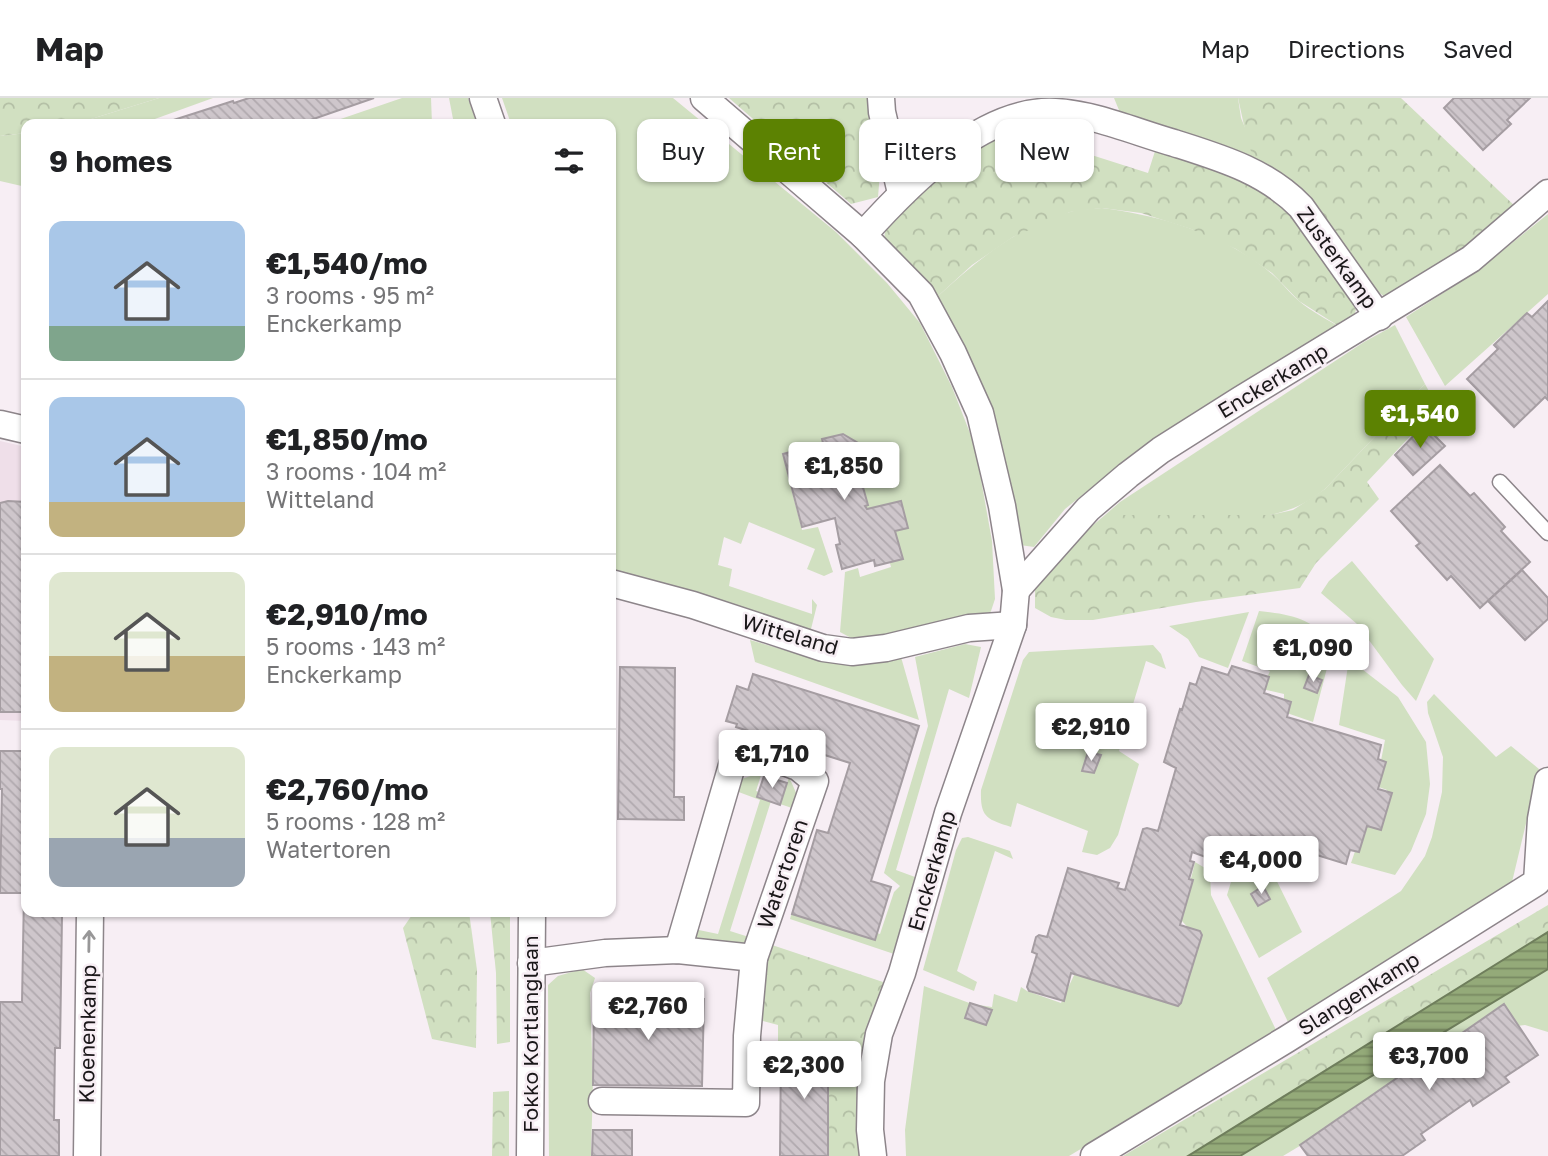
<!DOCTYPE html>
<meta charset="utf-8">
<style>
body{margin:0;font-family:"Golos Text",sans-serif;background:#f2f2f2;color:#202124;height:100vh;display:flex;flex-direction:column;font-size:26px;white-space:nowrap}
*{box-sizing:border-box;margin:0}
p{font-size:23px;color:#757577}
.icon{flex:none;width:38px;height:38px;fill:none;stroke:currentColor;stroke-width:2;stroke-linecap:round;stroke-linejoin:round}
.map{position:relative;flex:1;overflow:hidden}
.sheet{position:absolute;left:21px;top:21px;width:595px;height:798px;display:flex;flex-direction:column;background:#fff;border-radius:14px;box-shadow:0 2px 5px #0004}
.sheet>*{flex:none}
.hud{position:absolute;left:637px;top:21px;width:665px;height:63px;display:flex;gap:14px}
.price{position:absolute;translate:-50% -60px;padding:0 16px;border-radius:7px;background:#fff;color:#222;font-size:23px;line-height:46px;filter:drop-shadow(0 2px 4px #0008)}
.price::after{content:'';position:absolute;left:50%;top:42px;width:21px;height:16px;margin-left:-10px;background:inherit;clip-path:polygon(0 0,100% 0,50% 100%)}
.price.current{background:#5c8202;color:#fff}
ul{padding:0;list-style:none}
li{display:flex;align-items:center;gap:21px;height:175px;padding:0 28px}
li+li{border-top:2px solid #e0e0e0}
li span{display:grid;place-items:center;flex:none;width:196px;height:140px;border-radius:14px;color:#555}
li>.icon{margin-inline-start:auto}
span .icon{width:84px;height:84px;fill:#fffc;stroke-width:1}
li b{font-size:30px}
h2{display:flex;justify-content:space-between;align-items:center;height:84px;padding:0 28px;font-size:30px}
.pill{padding:0 24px;border-radius:14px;background:#fff;box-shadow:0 2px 5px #0004;font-size:24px;line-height:63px}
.pill.current{background:#5c8202;color:#fff}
header{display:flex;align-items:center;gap:42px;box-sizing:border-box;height:98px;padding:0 35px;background:#fff;border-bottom:2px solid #e0e0e0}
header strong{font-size:33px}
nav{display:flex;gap:38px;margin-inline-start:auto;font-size:24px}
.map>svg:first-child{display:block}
.built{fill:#efdfe9}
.grass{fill:#d1e0c1}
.forest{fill:url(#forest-crowns)}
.water{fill:url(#water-rules);stroke:#6f7e5c;stroke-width:2}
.building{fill:url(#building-back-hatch);stroke:#a59da2;stroke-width:2}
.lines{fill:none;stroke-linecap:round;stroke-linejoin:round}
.service-casing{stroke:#8d858a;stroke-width:17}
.minor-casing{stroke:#8d858a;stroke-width:29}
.service{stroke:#fff;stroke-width:14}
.minor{stroke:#fff;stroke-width:26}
.oneway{stroke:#989798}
.labels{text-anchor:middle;stroke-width:5;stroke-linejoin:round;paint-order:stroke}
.street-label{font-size:21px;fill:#1a1719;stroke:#f7eef4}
</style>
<header>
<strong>Map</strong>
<nav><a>Map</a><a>Directions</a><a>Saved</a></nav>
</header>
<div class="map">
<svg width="1548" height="1058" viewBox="0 0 1548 1058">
<defs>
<pattern id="forest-crowns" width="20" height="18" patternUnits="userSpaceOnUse" patternTransform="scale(1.75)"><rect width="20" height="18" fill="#d1e0c1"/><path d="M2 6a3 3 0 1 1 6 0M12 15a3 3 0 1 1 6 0" fill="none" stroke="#b3bfa5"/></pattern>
<pattern id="water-rules" width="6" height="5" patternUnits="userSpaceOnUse" patternTransform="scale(1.75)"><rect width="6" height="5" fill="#94aa79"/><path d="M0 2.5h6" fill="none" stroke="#788962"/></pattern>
<pattern id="building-back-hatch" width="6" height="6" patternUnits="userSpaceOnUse" patternTransform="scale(1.75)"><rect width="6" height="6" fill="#cec6cb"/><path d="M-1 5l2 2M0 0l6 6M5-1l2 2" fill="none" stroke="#b0a9ae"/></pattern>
</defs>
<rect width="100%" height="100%" fill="#f7eef4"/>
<polygon class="built" points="0,343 26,349 26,623 0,622"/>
<g class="grass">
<polygon points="159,0 213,0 141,26 75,26"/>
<polygon points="402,0 431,0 432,26 326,26"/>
<polygon points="449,0 468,0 477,26 454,26"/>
<polygon points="502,0 673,0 836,134 887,185 920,225 952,289 975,348 992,443 995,501 990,516 883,539 853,541 840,534 845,474 858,470 860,479 891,469 876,411 861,416 845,348 785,367 802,432 818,429 833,474 824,478 807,471 815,451 749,424 741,446 724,439 718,467 732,471 729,488 812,516 812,501 817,507 810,535 611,476 611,26 511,26"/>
<polygon points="1114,0 1238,0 1241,20 1260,66 1121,17"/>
<polygon points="26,35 26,89 0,83 0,38"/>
<path d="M 1102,110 C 1162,118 1225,136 1272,176 C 1282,184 1289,195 1299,203 C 1311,213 1326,221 1340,229 L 1188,321 L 1120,367 L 1065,411 L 1034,449 L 1020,447 C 1013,357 974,279 937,199 C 975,164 1018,128 1070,114 C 1080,111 1092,111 1102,110 Z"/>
<polygon points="1548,116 1548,196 1445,288 1406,219 1477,173"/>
<path d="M 1395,227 L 1425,286 L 1325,391 C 1307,405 1293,412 1270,417 L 1105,417 L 1120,404 L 1364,244 Z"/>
<polygon points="1352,463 1434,561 1416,603 1402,587 1357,526 1321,495 1329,483"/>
<path d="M 1259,513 C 1289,516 1314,520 1333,547 L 1313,624 L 1284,614 L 1284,596 L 1262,591 L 1270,573 L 1242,563 Z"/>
<polygon points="1249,514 1228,570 1199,559 1188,541 1169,528"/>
<polygon points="750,542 795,555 838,562 901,559 919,622 755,564"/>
<polygon points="965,546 981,549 969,600 949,591 896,772 915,779 894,856 790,821 795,803 880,836 894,794 900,788 884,775 928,628 915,559"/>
<path d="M 1153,547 L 1161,556 L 1166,571 L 1146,563 L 1119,653 L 1139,666 L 1118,737 L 1110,750 L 1097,757 L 1082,754 L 1088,733 L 1017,705 L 1011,729 C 987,721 980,720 981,692 L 1023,562 L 1029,554 Z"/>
<polygon points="1349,561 1398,599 1426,644 1430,686 1426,716 1411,753 1395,777 1351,765 1364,727 1374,730 1387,692 1376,688 1385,642 1339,627"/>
<polygon points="1434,596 1496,659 1511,648 1539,671 1512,784 1288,924 1267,880 1401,793 1425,758 1432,739 1442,694 1443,659 1428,615 1427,604"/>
<polygon points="762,674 756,693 782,701 789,679 798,699 795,711 771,703 730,833 752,840 752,848 702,847 695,840 694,831 718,836 760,702 736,693 739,682"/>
<polygon points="1252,733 1302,834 1259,860 1227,797 1231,784 1220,759 1221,738"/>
<polygon points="968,739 1010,753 1013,761 995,753 957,873 977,884 974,893 923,872 956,752 962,740"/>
<polygon points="1195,764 1210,773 1211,797 1277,934 1069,1058 906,1058 905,1032 924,888 972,906 992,909 994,896 1017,904 1021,889 1027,893 1061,905 1075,875 1196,838 1181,822"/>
<polygon points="582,871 595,880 590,895 593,983 591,1058 549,1058 548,887 558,878"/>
<polygon points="1548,871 1548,934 1525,927 1476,933 1420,948 1381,1025 1368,1007 1283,1058 1240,1058"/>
</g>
<g class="forest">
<polygon points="0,0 159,0 75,26 26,26 26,35 0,38"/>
<polygon points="729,0 868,0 881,63 878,99 851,106"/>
<polygon points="1238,0 1401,0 1517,110 1467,153 1385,199 1374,191 1260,66 1249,50"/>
<polygon points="998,38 1010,57 1038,46 1057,46 1148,75 1156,50 1188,59 1280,100 1330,164 1356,212 1353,220 1340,229 1299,203 1272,175 1236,151 1191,131 1141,115 1102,110 1070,114 1013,139 972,167 937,199 884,144 885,132 900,112 961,58"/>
<polygon points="1425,286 1448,328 1433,345 1419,329 1367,384 1379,401 1316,465 1300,490 1196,504 1093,522 1066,522 1051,519 1035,510 1035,490 1065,451 1105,417 1270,417 1293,412 1325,391"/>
<polygon points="1548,807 1548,834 1188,1058 1123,1058"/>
<polygon points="414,814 469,814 477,872 476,950 432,941 403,830"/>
<polygon points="490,814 510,814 510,944 497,946 496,875"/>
<polygon points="772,847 889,886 874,1058 820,1058 823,955 778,954 778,927 755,921 762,873"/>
<polygon points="509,993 509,1058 492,1058 493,994"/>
</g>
<polygon class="water" points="1548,834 1548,871 1240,1058 1188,1058"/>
<g class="building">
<polygon points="249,0 374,0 299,26 161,26 233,3 234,5"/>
<polygon points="1454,0 1530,0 1507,22 1511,26 1483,52 1444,10"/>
<polygon points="1548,203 1548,302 1545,299 1514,329 1467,281 1498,251 1494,247 1527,215 1532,219"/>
<polygon points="1424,327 1445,348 1413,377 1395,357"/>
<polygon points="843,336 858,345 864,366 857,368 868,407 865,408 867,411 901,403 908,430 895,433 903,461 875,468 874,462 842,471 836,447 840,446 835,420 802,429 783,356 823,345 822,341"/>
<polygon points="1440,367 1470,398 1474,395 1505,429 1501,433 1530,464 1480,510 1451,478 1447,482 1416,448 1420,445 1391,413"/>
<polygon points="8,403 26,404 26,613 24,614 0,614 0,405"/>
<polygon points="1522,472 1548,500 1548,521 1525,542 1488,503"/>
<polygon points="1232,568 1269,579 1264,595 1291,604 1287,619 1381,647 1378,661 1386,664 1378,691 1392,695 1381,732 1367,728 1359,754 1350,752 1346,766 1251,737 1246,752 1220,745 1214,762 1192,754 1190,763 1194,764 1189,781 1193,782 1180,827 1200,833 1202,837 1181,905 1178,908 1071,875 1064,903 1029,893 1027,889 1037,856 1032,854 1036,839 1039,837 1047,839 1068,770 1119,785 1117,790 1125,792 1143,731 1147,730 1158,733 1176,670 1164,664 1180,611 1182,612 1190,585 1196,587 1202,569 1228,577"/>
<polygon points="620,569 675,570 674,699 684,699 684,722 618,721"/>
<polygon points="753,576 919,628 871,783 891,789 875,842 792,816 817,732 828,735 850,665 736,629 737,626 726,623 737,588 748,592"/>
<polygon points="1309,577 1322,582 1317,595 1304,590"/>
<polygon points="0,653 26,653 26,814 56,814 56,818 62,818 60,950 55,950 54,1022 59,1022 59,1058 0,1058 0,904 22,904 24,795 0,795 2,691 0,691"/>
<polygon points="1088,654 1101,657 1094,675 1082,673"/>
<polygon points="764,678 787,685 780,707 757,699"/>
<polygon points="1263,788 1270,801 1258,808 1251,796"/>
<polygon points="594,899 704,901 702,988 593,987"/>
<polygon points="970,905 992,912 986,927 965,920"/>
<polygon points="1504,906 1538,957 1505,979 1509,984 1473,1008 1470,1002 1421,1036 1425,1042 1402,1058 1308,1058 1300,1047"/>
<polygon points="781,948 828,948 828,1058 780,1058"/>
<polygon points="593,1032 632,1032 632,1058 592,1058"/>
</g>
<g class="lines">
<g class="service-casing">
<polyline id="service" points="1500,384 1548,435"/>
</g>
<g class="minor-casing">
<g id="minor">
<polyline points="483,0 492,26"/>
<polyline points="704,0 863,137 921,196 953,255 980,315 1002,408 1016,492 1013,527 948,715 902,875 879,936 871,983 870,1032 873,1058"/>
<polyline points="881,0 882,14 901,95"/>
<path d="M 863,137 C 908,87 982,10 1055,14 C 1095,16 1135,34 1174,45 C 1221,60 1266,73 1301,109 L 1379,219"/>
<polyline points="0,326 26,332"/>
<polyline points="611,485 693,507 823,550 852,554 886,550 969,530 1013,527"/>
<polyline points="1016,492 1088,411 1128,377 1161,352 1240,302 1471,161 1548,95"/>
<polyline points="531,865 605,855 678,852 754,860"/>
<polyline points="602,1003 746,1005 747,938 754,860 815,683 798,669 765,657 733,664 678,852"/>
<polyline points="87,1058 90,814"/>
<polyline points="530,1058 532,814"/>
<polyline points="1094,1058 1287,941 1537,784 1541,721 1548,683"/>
</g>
</g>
<use href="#service" class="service"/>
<use href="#minor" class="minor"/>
</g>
<defs><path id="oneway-shaft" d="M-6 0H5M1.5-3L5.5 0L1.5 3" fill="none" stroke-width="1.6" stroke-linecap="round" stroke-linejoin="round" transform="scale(1.75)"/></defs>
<use class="oneway" href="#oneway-shaft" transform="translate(89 843) rotate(-89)"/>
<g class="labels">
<g class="street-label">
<text transform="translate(1337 160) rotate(54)" y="7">Zusterkamp</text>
<text transform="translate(1273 283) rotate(-31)" y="7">Enckerkamp</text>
<text transform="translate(790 537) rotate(16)" y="7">Witteland</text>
<text transform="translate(932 773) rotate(-74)" y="7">Enckerkamp</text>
<text transform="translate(783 776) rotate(-71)" y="7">Watertoren</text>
<text transform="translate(1359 896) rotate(-32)" y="7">Slangenkamp</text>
<text transform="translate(88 936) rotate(-89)" y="7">Kloenenkamp</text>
<text transform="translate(531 936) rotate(-90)" y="7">Fokko Kortlanglaan</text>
</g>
</g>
</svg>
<b class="price current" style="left:1420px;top:352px">€1,540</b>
<b class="price" style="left:844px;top:404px">€1,850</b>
<b class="price" style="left:1313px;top:586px">€1,090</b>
<b class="price" style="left:1091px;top:665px">€2,910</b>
<b class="price" style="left:772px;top:692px">€1,710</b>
<b class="price" style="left:1261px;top:798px">€4,000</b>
<b class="price" style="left:648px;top:944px">€2,760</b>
<b class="price" style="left:1429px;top:994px">€3,700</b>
<b class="price" style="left:804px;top:1003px">€2,300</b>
<div class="hud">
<a class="pill">Buy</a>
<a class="pill current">Rent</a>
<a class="pill">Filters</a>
<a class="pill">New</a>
</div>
<section class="sheet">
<h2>9 homes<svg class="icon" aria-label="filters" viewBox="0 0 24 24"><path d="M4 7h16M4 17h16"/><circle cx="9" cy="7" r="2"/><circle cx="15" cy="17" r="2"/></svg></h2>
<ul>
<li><span style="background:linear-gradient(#a9c7e8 75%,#7fa58c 0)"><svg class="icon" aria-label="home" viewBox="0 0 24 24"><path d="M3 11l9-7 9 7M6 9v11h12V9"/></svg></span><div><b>€1,540/mo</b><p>3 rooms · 95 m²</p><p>Enckerkamp</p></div></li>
<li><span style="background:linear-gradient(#a9c7e8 75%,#c2b280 0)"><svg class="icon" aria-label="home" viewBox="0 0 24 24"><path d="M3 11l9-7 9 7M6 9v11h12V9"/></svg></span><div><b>€1,850/mo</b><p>3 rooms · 104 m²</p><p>Witteland</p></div></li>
<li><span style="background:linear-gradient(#dfe7d0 60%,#c2b280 0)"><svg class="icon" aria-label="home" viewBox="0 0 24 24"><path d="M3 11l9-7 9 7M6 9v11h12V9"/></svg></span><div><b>€2,910/mo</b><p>5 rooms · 143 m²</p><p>Enckerkamp</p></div></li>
<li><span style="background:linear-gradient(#dfe7d0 65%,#9aa5b1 0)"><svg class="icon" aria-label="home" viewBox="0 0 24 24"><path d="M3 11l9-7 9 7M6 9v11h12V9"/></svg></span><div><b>€2,760/mo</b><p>5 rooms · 128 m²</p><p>Watertoren</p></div></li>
</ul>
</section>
</div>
